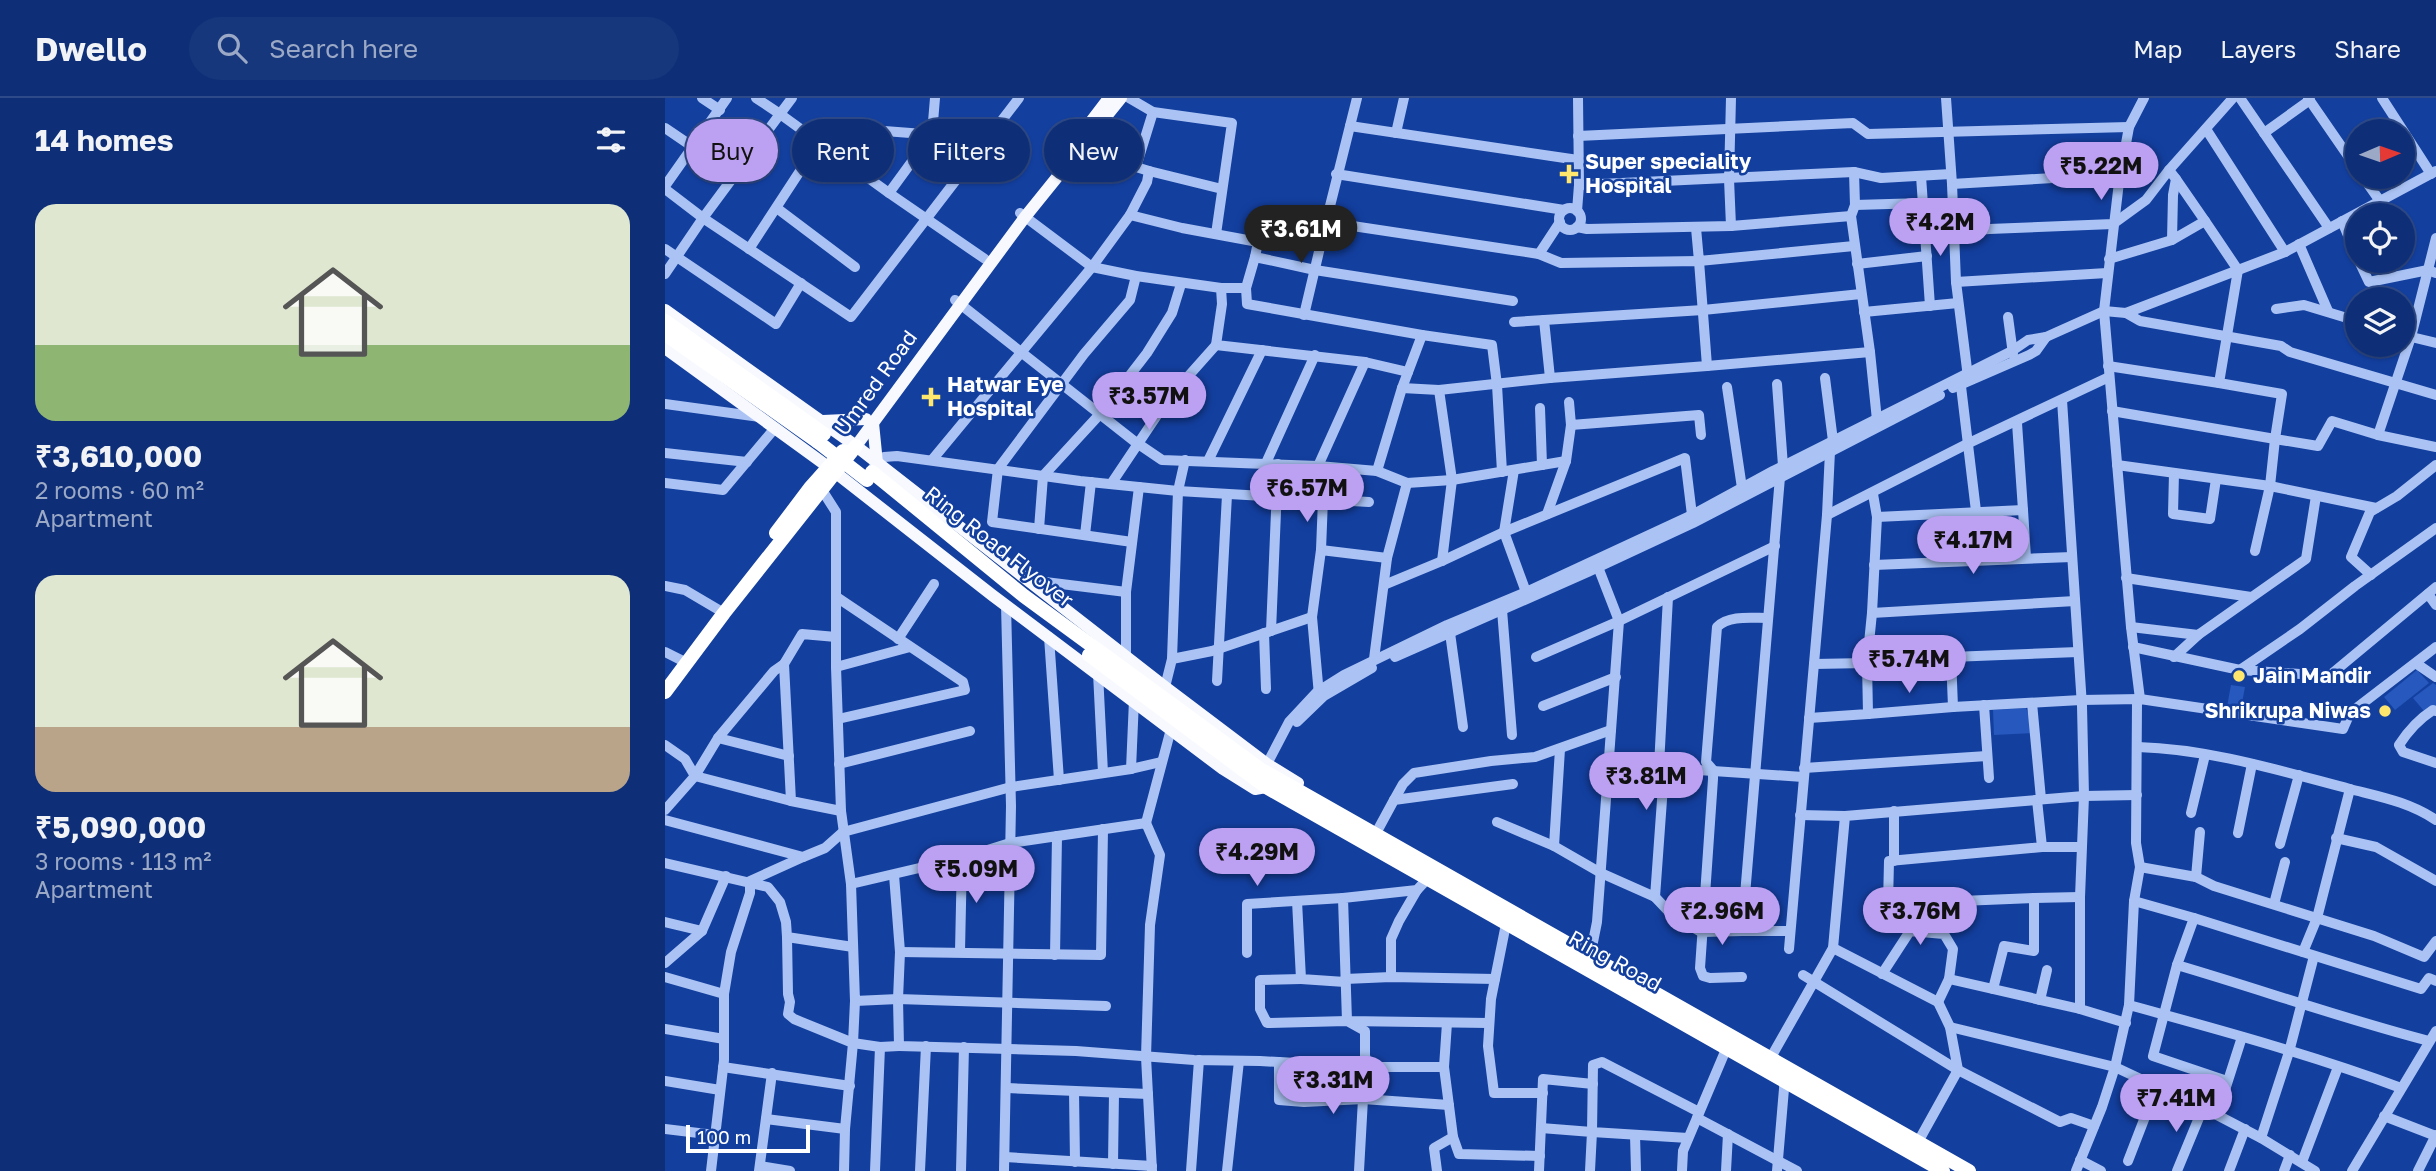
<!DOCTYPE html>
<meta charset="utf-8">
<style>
body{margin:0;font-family:"Golos Text",sans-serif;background:#17377c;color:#f1f3f6;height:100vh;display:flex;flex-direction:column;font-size:26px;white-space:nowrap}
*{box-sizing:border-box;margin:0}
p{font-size:23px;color:#9ba9c6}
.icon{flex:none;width:38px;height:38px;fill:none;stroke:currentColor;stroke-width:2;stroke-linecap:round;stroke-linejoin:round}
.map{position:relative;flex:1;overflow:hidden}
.panel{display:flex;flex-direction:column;background:#0e2f77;width:665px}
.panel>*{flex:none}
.guide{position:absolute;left:21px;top:21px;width:665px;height:63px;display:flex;gap:14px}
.needle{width:46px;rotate:88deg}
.tools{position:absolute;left:1680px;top:21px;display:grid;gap:14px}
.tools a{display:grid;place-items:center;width:70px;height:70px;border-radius:50%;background:#0e2f77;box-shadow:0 2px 5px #0004,0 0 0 2px #2e4a89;font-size:35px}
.scale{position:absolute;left:21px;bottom:18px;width:124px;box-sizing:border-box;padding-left:7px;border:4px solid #fff;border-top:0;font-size:19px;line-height:24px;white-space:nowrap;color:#fff;-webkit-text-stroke:5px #133f9f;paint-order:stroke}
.price{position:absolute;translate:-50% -60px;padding:0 16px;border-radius:24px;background:#bca0f2;color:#111;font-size:23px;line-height:46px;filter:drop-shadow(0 2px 4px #0008)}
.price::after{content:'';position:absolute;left:50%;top:42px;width:21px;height:16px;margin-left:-10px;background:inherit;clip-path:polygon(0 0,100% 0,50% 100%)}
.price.selected{background:#222;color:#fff}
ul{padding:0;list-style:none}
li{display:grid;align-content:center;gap:14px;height:371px;padding:0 35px}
li span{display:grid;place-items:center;height:217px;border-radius:21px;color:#555}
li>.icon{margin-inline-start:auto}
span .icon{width:126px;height:126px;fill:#fffc;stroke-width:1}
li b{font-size:30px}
h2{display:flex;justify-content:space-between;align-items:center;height:84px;padding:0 35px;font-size:30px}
.chip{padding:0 24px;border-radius:32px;background:#0e2f77;box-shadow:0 2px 5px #0004,0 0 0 2px #2e4a89;font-size:24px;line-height:63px}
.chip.selected{background:#bca0f2;color:#111}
header{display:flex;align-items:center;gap:42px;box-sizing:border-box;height:98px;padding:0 35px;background:#0e2f77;border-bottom:2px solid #2e4a89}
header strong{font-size:33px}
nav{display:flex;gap:38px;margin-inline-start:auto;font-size:24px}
.search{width:490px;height:63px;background:#17377c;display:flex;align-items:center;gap:18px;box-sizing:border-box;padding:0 24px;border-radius:38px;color:#9ba9c6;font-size:26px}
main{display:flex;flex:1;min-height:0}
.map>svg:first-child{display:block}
.green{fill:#2658bd}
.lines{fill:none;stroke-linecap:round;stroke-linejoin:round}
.minor{stroke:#aac3f4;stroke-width:10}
.major{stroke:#f7f9ff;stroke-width:12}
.highway{stroke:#fff;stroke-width:14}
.highway-bridge{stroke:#fff;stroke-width:14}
.poi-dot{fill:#ffe66d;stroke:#133f9f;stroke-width:2.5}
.labels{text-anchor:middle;stroke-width:5;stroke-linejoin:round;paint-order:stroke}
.poi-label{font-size:21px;font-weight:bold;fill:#fff;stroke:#133f9f;text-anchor:start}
.street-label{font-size:21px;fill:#fff;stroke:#133f9f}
</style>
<header>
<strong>Dwello</strong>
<div class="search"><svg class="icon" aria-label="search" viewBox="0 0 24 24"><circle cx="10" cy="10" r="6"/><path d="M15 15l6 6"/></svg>Search here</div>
<nav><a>Map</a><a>Layers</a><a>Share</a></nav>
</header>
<main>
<section class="panel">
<h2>14 homes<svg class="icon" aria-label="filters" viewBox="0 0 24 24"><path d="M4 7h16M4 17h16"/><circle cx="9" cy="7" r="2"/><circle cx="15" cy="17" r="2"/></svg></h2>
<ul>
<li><span style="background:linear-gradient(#dfe7d0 65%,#8fb573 0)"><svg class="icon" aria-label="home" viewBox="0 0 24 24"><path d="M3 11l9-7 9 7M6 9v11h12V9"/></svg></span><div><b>₹3,610,000</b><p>2 rooms · 60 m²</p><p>Apartment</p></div></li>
<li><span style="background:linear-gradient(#dfe7d0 70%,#b9a48a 0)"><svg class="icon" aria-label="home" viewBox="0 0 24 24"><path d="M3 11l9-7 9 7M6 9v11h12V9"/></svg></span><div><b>₹5,090,000</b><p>3 rooms · 113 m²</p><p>Apartment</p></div></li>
</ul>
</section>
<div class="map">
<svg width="1771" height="1073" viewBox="0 0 1771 1073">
<rect width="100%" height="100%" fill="#133f9f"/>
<g class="green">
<polygon points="1752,572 1764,585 1730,612 1719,599"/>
<polygon points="1768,585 1771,587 1771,613 1759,613 1748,600"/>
<polygon points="1566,587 1580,589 1575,616 1561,614"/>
<polygon points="1361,610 1370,635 1329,637 1328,612"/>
</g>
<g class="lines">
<g class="minor">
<polyline points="37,0 55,12"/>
<polyline points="91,0 115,16 127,0"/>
<polyline points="464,0 488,14 567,25 551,136"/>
<polyline points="692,0 661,124 874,156"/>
<polyline points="1281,0 1287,86 1455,76"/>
<polyline points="1575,0 1664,130"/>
<polyline points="1643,0 1692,71"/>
<polyline points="1717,0 1766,76"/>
<polyline points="685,28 913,62"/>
<polyline points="0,30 28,49"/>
<polyline points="1541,31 1620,154"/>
<polyline points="731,35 739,0"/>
<polyline points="1599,35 1645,2"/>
<polyline points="913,38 1188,25 1203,36 1464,29"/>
<polyline points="1504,72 1511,81 1508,97 1507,142 1540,123 1573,172 1554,285 1617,296 1610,341 1653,348 1667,323 1713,337"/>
<polyline points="484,73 557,91"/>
<polyline points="1189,74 1190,107 1186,118 1205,254"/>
<polyline points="671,76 899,112"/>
<polyline points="1256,78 1265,208"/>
<polyline points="1698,79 1715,103"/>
<polyline points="1511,81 1540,123"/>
<polyline points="1287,86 1289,134 1324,131 1448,126 1481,102 1504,72 1568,0"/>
<polyline points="914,87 1189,74 1216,80 1286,76"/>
<polyline points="0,88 62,0"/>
<polyline points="0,91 38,120 115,16 224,95 320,161"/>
<polyline points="224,95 267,36 270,0"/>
<polyline points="1190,107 1258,105"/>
<circle cx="905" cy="121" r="11"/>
<polyline points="113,111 190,169"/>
<polyline points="912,113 914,87 913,0"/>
<polyline points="355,115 427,169 471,178 556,190 557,206 551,247 700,264 653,368"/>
<polyline points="465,117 482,84 484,73 471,69 488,14"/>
<polyline points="1677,123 1692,159"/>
<polyline points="1066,128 1186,118"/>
<polyline points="912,129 922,131 1066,128 1064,81 1066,0"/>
<polyline points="1031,130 1034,163 1189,148"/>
<polyline points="1289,134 1291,184"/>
<polyline points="1771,140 1746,239 1713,337 1771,349"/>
<polyline points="593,144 597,116 661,124 639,217"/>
<polyline points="1634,146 1663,213"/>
<polyline points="0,151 111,226 136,185"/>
<polyline points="84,151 154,44 167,29 324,41"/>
<polyline points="1444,161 1507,142"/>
<polyline points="1694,163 1704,184 1763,172 1771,175"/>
<polyline points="1192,166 1262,158"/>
<polyline points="0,176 38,120 186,219 354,0"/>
<polyline points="556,190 581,190 590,159"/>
<polyline points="581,190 582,206 757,237 737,290"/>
<polyline points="290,202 469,343 497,362 653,368 712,373"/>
<polyline points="1611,211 1639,207 1692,223"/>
<polyline points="1199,214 1293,205"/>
<polyline points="1461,215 1475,223 1616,248 1625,254 1771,297"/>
<polyline points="1343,219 1348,256"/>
<polyline points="849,224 879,222"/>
<polyline points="757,237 827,247 832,287 837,374"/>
<polyline points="1738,237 1771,245"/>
<polyline points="700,264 743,274"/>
<polyline points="1042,268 1205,254 1212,322"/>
<polyline points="1443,268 1554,285"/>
<polyline points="1303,279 1291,184 1442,175"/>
<polyline points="885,280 879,222 1038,212 1196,196"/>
<polyline points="1160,280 1168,343"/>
<polyline points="1295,280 1311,413"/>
<polyline points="1112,286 1118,368"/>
<polyline points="1062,289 1077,390"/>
<polyline points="1288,290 1364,257 1371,253 1381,239"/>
<polyline points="774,292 787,382 777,463"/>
<polyline points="1397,302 1417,608 1419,698 1415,799 1415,911 1461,925"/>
<polyline points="904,304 906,327 1034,317 1036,337"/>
<polyline points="0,306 95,319"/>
<polyline points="875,310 877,367"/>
<polyline points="1447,313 1610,341 1605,388 1590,453"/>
<polyline points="0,355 82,364"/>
<polyline points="267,362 427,169 465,117 517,130 593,144 590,159 650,172 848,203"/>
<polyline points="543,363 597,252"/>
<polyline points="601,365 650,257"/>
<polyline points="1452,367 1605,388 1711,410"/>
<polyline points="208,370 219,359 232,358 415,383 513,393 704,404"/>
<polyline points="849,372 839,434 861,494"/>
<polyline points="1509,375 1508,416 1545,421 1551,381"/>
<polyline points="1115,379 1077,833 1125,833"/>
<polyline points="0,385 58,392 110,330"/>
<polyline points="742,385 787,382 901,363"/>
<polyline points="446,386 503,301 551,247"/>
<polyline points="157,392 171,414 171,569 176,713 186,786 190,903 233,901 234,948 411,953 529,962 595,963 704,969 698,1001 694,1073"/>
<polyline points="1208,396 1212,419 1207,515 1410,503"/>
<polyline points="1358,412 1361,460"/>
<polyline points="882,416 901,363 906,327"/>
<polyline points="1162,417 1304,345 1444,279"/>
<polyline points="1212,419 1358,412 1352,325"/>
<polyline points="374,431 378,378 435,316 482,255 507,215 516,186"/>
<polyline points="420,437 426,384"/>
<polyline points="467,444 327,424 333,371 419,256 465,202 471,178"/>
<polyline points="656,452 658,401"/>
<polyline points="1209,467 1407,459"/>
<polyline points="1706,477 1686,459 1705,414 1732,398 1771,367"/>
<polyline points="1461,480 1586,499"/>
<polyline points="364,482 461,494"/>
<polyline points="719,487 777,463 839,434 1020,360 1027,417"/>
<polyline points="0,488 20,492 59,515"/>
<polyline points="1763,496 1771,507"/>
<polyline points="173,500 298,584 300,592 173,621"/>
<polyline points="837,512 847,637"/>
<polyline points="1466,529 1533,537 1641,461 1651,398"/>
<polyline points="606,533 613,366"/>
<polyline points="599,535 601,591"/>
<polyline points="785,535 798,629"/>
<polyline points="171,539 137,536 119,566 126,703 176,713"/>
<polyline points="384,539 394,682"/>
<polyline points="233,541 269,486"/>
<polyline points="1468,549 1575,572 1664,578 1771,489"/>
<polyline points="0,554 16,562"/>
<polyline points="1413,554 1286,559 1288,609 1416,602 1475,601 1678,631 1685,615 1771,549"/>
<polyline points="461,558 461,494 474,389"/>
<polyline points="730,559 923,474 1028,425 1275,297"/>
<polyline points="871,559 954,523 1110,448"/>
<polyline points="1509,559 1533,537"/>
<polyline points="507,561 513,393 520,362"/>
<polyline points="709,561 722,460 742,385 712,373 737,290 774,292 885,280 1042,268 1034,163 896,165 874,156 895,124"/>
<polyline points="1256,561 1286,559"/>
<polyline points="1202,565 1207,515"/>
<polyline points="1752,566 1771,579"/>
<polyline points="171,569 245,549"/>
<polyline points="1575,572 1635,531 1690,488 1771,430"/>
<polyline points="433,575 438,675"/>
<polyline points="552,583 562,397"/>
<polyline points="500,589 507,561 547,553 647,519"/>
<polyline points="654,597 647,519 656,452 722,460"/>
<polyline points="1367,605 1376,701"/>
<polyline points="1319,607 1324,680"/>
<polyline points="878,608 951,579"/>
<path d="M 1771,613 L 1768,612 C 1754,621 1743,633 1734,647 L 1738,654 L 1771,665"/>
<polyline points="1203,616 1288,609"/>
<polyline points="1144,620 1203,616 1202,565 1149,566"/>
<polyline points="632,624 659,598 707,570"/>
<polyline points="53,640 124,658"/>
<polyline points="0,647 20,661 30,678 126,703"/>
<path d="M 1473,649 C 1545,651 1616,673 1685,691 C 1716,699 1744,704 1771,722"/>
<polyline points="174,666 305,633"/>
<polyline points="602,666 624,624 652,594 679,577 782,527 861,494 1027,417 1108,373 1347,253 1363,242 1381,239 1439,213 1461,215 1620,154 1771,73"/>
<polyline points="944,666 1138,679"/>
<polyline points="1139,670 1322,658"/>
<polyline points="466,671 496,664"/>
<polyline points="729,702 738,686 749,675 826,663 870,659 946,632"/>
<polyline points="0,712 30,678 53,640 109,573 119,566"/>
<polyline points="1526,715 1540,657"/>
<polyline points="1135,717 1180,718"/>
<polyline points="0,722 138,759 160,750 178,734 346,689 466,671 469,602"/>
<polyline points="832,724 889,748 936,775 990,799 998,688 994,668 1003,499"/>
<polyline points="481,725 506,631"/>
<polyline points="1573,735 1587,666"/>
<polyline points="710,737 729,702 848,686"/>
<polyline points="1671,740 1711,749 1771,783"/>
<polyline points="1615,746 1634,677"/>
<polyline points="889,748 895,651"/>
<polyline points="1377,749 1416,749"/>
<polyline points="1229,763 1229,713"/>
<polyline points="0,765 103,789 115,804 121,824 122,839 188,849"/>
<polyline points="1475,769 1531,779 1549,788 1709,838 1759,859 1771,843"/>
<polyline points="229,777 235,854 233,901 441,908"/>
<polyline points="765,778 752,792 678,800 682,923 824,925"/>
<polyline points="1531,779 1535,734"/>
<polyline points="186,786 297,760 345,745 481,725 495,757 485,827 481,959 487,1073"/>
<polyline points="990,799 1008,818 1036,834 1077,833"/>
<polyline points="1369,800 1415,799"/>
<polyline points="632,803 636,881 680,884"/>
<path d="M 1469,803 L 1529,820 L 1512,867 C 1597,892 1679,921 1764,943"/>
<polyline points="1609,806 1620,764"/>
<polyline points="1529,820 1756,891 1764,880 1771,883"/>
<polyline points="0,824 37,833"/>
<polyline points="841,826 826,901 823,948 829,995 878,995"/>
<polyline points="122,839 123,896 125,904 123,916 129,921 188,945 180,1031 179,1073"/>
<polyline points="1168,850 1273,904 1285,929 1293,972 1253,1044"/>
<polyline points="1124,851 1162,417 1165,353"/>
<polyline points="295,853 297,760"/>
<polyline points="235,854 436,857 438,731"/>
<polyline points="1638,854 1652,820 1685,691"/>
<polyline points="582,855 582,806 678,800"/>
<polyline points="390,857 392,738"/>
<polyline points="925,859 932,824 954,523 933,469"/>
<polyline points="0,865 37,833 61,778"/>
<polyline points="1512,867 1488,958 1562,983"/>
<polyline points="1217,876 1245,833 1279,836 1288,851 1284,881"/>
<polyline points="1138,877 1293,972 1395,1024 1406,1020 1429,1028"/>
<polyline points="0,879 59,896 59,962 46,1073"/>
<polyline points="726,879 726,841 734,823 752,792"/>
<path d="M 1077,879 L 1045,880 L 1038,878 L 1035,870 L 1048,681 L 1048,672 L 1041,664 L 1052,529 C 1064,517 1086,520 1102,520"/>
<polyline points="636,881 595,882 595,911 602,925 682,923 700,933 700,958 704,969 779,969 788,1039 769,1050 772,1073"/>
<polyline points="680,881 726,879 830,881"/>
<polyline points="1328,891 1339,848 1369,853 1369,800 1223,806 1224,763 1377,749 1372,702"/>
<polyline points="59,896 66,854 85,795 85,783 138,759"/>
<polyline points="1375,902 1382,872"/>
<polyline points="190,903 188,945 215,949 234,948"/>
<polyline points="1273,904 1284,881 1415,911"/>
<path d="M 1464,907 C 1555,932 1647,957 1736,990"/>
<polyline points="1285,929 1450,969 1552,1017 1596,1040 1650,1073"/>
<polyline points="0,931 59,941"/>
<polyline points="1105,961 1168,850 1180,718 1419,698 1472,697"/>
<polyline points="614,964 614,1002 639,1004 698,1001 784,1007"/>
<polyline points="58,969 185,988"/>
<polyline points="779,969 782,925"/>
<polyline points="0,983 55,992"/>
<polyline points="342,990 483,996"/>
<polyline points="409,993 410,1064"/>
<polyline points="1552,1017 1577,939"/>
<polyline points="1719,1018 1771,1038"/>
<polyline points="1032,1020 1132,1073"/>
<polyline points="101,1021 180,1031"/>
<polyline points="876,1030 927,1034 925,1073"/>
<polyline points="0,1031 50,1037"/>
<polyline points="970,1037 971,1073"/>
<polyline points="788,1039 794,1056 875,1058"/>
<polyline points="1023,1040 927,1034 928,967 937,964 1034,1014"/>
<polyline points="1596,1040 1624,954 1649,858"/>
<polyline points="340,1059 487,1068"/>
<polyline points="1415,1062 1436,1073"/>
<polyline points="1463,1063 1492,988"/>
<polyline points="1637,1064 1673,969"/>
<polyline points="448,1066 449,995"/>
<polyline points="95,1068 125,1073"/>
<polyline points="94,1073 107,975"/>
<polyline points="210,1073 215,949"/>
<polyline points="255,1073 261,948"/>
<polyline points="296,1073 299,949"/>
<polyline points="339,1073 346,708 341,507"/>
<polyline points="526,1073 534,962"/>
<polyline points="562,1073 574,963"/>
<polyline points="874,1073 878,981 928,986"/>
<polyline points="1017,1073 1018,1053 1062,949"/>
<polyline points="1061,1073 1063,1036"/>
<polyline points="1112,1073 1120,979"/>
<polyline points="1411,1073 1437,1009 1450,969 1464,907 1469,803 1475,769 1471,745 1472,605 1475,601 1466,529 1439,213 1454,84 1464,29 1479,0"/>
<polyline points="1512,1073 1538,1010"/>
<polyline points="1564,1073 1580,1031"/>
<polyline points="1619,1073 1625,1057"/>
<polyline points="1687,1073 1771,933"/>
<polyline points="1753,1073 1771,1037"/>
</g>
<g class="major">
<polyline points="425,25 444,0"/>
<polyline points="0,212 191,348 500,589 602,666 633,685"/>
<polyline points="0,250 166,371 327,497 558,671 590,691 601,689"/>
<polyline points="158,323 201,321"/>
<polyline points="208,325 212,365"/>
<polyline points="191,348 360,119 456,0"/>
</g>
<g class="highway">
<polyline points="0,223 159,336"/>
<polyline points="0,236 153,344"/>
<polyline points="207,374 359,498 595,671 1304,1073"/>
<polyline points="111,435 145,390 178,353"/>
<polyline points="424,557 601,689 1278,1073"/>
<polyline points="0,594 59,515 191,348"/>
</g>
<polyline class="highway-bridge" points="153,344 202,382"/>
</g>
<g class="poi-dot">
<path d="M900.5 65.5h7v7h7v7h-7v7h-7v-7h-7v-7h7z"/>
<path d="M262.5 288.5h7v7h7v7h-7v7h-7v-7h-7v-7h7z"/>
<circle cx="1574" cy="578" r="7"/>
<circle cx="1720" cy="613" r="7"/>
</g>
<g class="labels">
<g class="poi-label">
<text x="920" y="71">Super speciality<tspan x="920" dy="24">Hospital</tspan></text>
<text x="282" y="294">Hatwar Eye<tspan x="282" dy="24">Hospital</tspan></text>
<text x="1588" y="585">Jain Mandir</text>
<text x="1706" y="620" text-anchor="end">Shrikrupa Niwas</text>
</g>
<g class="street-label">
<text transform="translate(211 285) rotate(-54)" y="7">Umred Road</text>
<text transform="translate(334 449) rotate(38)" y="7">Ring Road Flyover</text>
<text transform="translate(950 863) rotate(29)" y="7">Ring Road</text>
</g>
</g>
</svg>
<div class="tools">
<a><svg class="needle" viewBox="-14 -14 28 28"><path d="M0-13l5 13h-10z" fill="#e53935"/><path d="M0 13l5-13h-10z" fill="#9ba9c6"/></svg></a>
<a><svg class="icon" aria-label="locate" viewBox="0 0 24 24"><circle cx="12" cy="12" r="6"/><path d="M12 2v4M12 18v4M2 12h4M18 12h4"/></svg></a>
<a><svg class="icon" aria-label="layers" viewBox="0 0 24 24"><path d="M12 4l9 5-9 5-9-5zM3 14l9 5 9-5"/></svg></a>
</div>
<div class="scale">100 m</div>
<b class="price" style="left:1436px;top:104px">₹5.22M</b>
<b class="price" style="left:1275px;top:160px">₹4.2M</b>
<b class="price selected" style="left:636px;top:167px">₹3.61M</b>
<b class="price" style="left:484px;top:334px">₹3.57M</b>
<b class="price" style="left:642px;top:426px">₹6.57M</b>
<b class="price" style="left:1308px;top:478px">₹4.17M</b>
<b class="price" style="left:1244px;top:597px">₹5.74M</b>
<b class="price" style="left:981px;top:714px">₹3.81M</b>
<b class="price" style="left:592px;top:790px">₹4.29M</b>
<b class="price" style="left:311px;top:807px">₹5.09M</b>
<b class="price" style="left:1057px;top:849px">₹2.96M</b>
<b class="price" style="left:1255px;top:849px">₹3.76M</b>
<b class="price" style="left:668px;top:1018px">₹3.31M</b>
<b class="price" style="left:1511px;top:1036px">₹7.41M</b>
<div class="guide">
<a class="chip selected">Buy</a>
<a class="chip">Rent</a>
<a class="chip">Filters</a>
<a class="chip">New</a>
</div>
</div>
</main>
